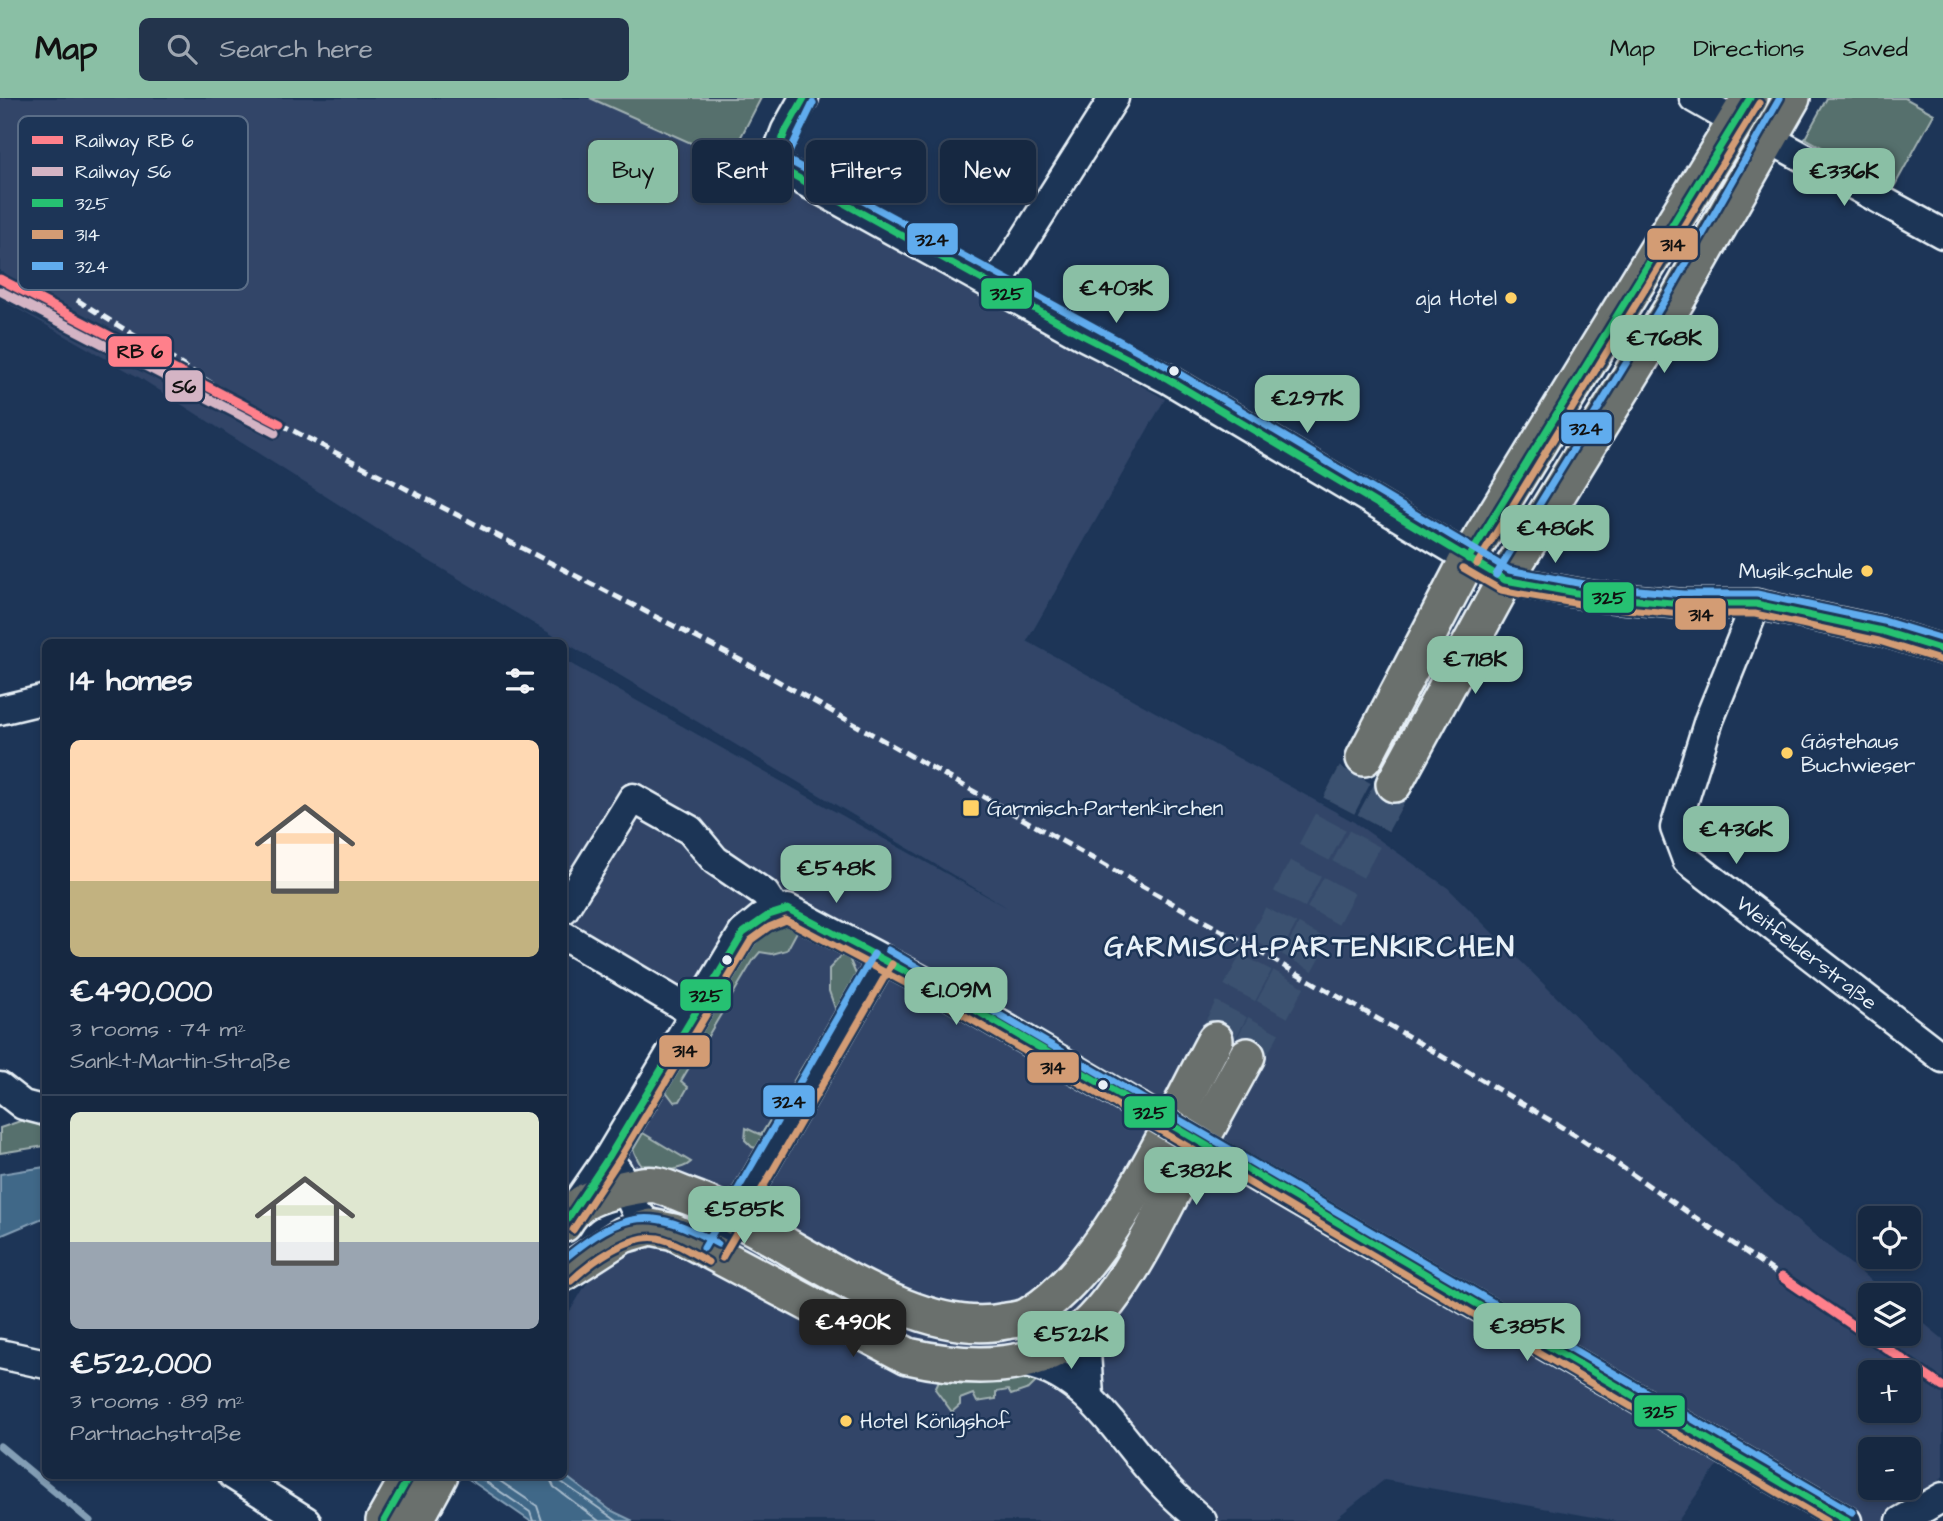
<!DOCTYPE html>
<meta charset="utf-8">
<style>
body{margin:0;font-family:"Architects Daughter",sans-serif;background:#23344c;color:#f1f3f6;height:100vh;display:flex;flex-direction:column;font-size:26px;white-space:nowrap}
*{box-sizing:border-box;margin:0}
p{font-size:23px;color:#9ea6b1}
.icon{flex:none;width:38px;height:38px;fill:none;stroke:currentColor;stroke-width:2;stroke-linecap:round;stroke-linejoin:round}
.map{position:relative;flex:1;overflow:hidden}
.side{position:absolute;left:42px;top:541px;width:525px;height:840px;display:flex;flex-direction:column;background:#162841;border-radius:10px;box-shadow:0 4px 10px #0003,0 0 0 2px #35445a}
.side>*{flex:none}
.guide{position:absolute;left:588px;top:42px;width:665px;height:63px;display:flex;gap:14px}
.buttons{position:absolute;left:1858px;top:1108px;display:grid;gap:14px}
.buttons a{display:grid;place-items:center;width:63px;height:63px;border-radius:10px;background:#162841;box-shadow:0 4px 10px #0003,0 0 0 2px #35445a;font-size:35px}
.price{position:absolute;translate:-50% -60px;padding:0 16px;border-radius:14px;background:#8abfa5;color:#111;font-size:23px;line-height:46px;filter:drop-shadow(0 2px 4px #0008)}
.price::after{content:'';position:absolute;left:50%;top:42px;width:21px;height:16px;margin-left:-10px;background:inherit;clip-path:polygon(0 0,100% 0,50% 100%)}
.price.current{background:#222;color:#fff}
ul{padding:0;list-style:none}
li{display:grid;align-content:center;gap:14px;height:371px;padding:0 28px}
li+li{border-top:2px solid #35445a}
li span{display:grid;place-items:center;height:217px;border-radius:10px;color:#555}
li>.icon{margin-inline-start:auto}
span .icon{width:126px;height:126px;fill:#fffc;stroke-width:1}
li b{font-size:30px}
h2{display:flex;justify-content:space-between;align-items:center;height:84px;padding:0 28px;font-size:30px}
.pill{padding:0 24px;border-radius:10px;background:#162841;box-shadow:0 4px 10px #0003,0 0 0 2px #35445a;font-size:24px;line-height:63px}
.pill.current{background:#8abfa5;color:#111}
header{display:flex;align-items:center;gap:42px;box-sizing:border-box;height:98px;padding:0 35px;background:#8abfa5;color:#111}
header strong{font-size:33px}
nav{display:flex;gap:38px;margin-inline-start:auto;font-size:24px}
.search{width:490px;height:63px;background:#23344c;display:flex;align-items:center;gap:18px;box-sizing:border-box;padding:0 24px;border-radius:10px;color:#9ea6b1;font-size:26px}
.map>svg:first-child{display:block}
.built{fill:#304568;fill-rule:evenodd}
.green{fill:#57706d;stroke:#a0b0b2;stroke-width:2}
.water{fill:#406788;stroke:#839eb5;stroke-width:2}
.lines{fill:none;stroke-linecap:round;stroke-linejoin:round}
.shore{stroke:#a5bacb;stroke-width:2}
.stream{stroke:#839eb5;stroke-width:7}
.major-tunnel{stroke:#3b516f;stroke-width:35;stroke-dasharray:35 18;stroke-linecap:butt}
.minor-casing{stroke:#e8f1f8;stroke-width:33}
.major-casing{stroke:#e8f1f8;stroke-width:40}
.minor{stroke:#1d3557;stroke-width:28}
.major{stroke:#6b706d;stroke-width:35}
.rail{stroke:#e8f1f8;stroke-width:5;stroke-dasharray:10 5;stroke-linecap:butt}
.minor-bridge-casing{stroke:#e8f1f8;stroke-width:33;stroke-linecap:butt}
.minor-bridge{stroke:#1d3557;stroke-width:28}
.bus-1-casing{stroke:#1d3557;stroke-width:12}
.bus-2-casing{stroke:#1d3557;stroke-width:12}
.bus-3-casing{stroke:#1d3557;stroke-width:12}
.bus-1{stroke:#26c172;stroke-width:7}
.bus-2{stroke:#d39c74;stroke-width:7}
.bus-3{stroke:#60acee;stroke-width:7}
.rail-1-casing{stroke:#1d3557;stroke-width:14}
.rail-2-casing{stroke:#1d3557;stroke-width:14}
.rail-1{stroke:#ff808b;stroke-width:9}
.rail-2{stroke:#d4b4c4;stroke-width:9}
.poi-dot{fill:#ffd166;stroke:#1d3557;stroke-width:2.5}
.bus-dot{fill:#e8f1f8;stroke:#1d3557;stroke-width:2.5}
.labels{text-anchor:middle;stroke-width:5;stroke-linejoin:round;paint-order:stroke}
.poi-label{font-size:21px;fill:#e8f1f8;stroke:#1d3557;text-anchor:start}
.street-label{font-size:21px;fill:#e8f1f8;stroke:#1d3557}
.district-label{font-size:28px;font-weight:bold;letter-spacing:2px;fill:#e8f1f8;stroke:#1d3557}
.key{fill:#1d3557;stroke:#5a6d87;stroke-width:2}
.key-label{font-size:19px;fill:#e8f1f8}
.line-badge{stroke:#1d3557;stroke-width:2.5}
.pale-badge-label{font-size:19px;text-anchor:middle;font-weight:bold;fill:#111}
</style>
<header>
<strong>Map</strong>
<div class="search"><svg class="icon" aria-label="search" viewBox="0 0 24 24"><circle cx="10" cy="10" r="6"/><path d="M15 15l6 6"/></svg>Search here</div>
<nav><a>Map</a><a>Directions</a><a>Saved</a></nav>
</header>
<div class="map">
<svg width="1943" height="1423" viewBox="0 0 1943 1423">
<rect width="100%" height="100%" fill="#1d3557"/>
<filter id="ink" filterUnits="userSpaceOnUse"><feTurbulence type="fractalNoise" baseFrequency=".0143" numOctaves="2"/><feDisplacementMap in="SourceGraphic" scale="14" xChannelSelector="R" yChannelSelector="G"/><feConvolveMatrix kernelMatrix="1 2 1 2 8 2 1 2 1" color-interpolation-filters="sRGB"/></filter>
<g filter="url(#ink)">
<path class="built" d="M 0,0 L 590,0 L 782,86 L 1165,301 L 1027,543 L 1354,724 L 1448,790 L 1633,976 L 1796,1122 L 1889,1197 L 1871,1197 L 1871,1236 L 1909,1236 L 1909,1213 L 1943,1241 L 1943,1378 L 1910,1423 L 1852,1423 L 1724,1358 L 1678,1423 L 1616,1423 L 1384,1382 L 1333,1423 L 633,1423 L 610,1412 L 564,1377 L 564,1223 L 585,1188 L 651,1108 L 629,1079 L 626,1045 L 705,913 L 564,825 L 564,562 L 1008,810 L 399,445 L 140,280 L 0,201 ZM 1871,1274 L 1909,1274 L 1909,1312 L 1871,1312 ZM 1871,1351 L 1909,1351 L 1909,1390 L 1871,1390 Z"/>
<g class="green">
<polygon points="590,0 761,0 729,62"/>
<polygon points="1827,0 1905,0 1934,16 1894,89 1805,40"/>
<polygon points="783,826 800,828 787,852 772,856 760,854 754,861 681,983 688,989 680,1003 674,1004 665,992 742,861 761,835 769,829"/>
<polygon points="844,855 848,858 859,883 761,1051 752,1049 745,1042 746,1030 761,1037 836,913 829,893 829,871"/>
<polygon points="26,1021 45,1030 45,1048 0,1055 0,1030"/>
<path d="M 643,1035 L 691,1064 C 683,1072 652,1077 642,1068 C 638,1064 636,1057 633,1052 Z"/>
<polygon points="1013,1275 1038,1282 1029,1291 1011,1297 1008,1292 996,1294 996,1301 977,1304 973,1296 960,1301 960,1307 952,1314 935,1291 942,1276"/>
</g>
<g class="water">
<polygon points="45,1069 45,1119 0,1138 0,1076"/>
<polygon points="463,1377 564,1377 610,1412 633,1423 530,1423"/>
</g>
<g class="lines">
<g class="shore">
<polyline points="476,1377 530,1414 533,1423"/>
<polyline points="491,1377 537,1408 542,1423"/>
<polyline points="548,1377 554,1389 599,1423"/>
<polyline points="557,1377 560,1383 617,1423"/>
</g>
<polyline class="stream" points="0,1348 90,1423"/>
<g class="major-tunnel">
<polyline points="1215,942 1364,660"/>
<polyline points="1247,958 1394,686"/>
</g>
<g class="minor-casing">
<g id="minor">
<polyline points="804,0 786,32 773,66 1082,237 1168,281 1505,482 1593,498 1683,506 1756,506 1882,533 1943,552"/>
<polyline points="1694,0 1736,24"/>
<polyline points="1768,40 1943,136"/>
<polyline points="740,56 773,66"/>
<polyline points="995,188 1114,0"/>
<path id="s1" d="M 1756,506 L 1709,622 L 1675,730 L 1687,762 L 1943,960"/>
<polyline points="0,612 46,601"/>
<polyline points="564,811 633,700 690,732 715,762 765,796 776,813"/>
<polyline points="564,838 694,915"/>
<polyline points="0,989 23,1007 46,1013"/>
<polyline points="1232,1065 1847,1423"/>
<polyline points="617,1072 636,1113 651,1129"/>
<polyline points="574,1109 610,1057 743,835 760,821 776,813 788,811 948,896 1138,1008"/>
<polyline points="713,1155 883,861"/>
<polyline points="0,1256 46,1266"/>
<path d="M 1018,1264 C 1085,1271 1117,1338 1159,1382 C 1172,1397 1188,1410 1202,1423"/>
<polyline points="1089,1298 1086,1255 1091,1223"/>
<polyline points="233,1377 306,1423"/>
<polyline points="1901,1423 1943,1399"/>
</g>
</g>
<g class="major-casing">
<g id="major">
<polyline points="1364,660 1468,461 1750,0"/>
<polyline points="1394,686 1505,482 1677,202 1792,0"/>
<path d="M 564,1126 C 575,1107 588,1100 610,1094 C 623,1091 642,1085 656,1087 C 666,1089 677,1094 687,1098 C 780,1130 908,1245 1006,1223 C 1014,1222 1024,1221 1031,1216 C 1109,1168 1171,1023 1215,942"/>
<path d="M 564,1175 L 623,1137 L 651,1129 L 674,1134 L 908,1258 C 952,1268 1006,1273 1049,1254 C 1110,1227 1148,1140 1178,1084 C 1201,1042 1224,1000 1247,958"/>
<polyline points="384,1423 410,1377"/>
<polyline points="415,1423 440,1377"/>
</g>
</g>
<use href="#minor" class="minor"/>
<use href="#major" class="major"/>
<g class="rail">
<polyline points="77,202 255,312"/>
<polyline points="280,326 744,564 1394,930 1575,1037 1782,1179"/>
</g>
<g class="minor-bridge-casing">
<polyline id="minor-bridge" points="1138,1008 1232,1065"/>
</g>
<use href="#minor-bridge" class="minor-bridge"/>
<g class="bus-1-casing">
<g id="bus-1">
<polyline points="804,0 786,32 773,66 1082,237 1168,281 1505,482 1593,498 1683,506 1756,506 1882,533 1943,552"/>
<polyline points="1468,461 1750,0"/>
<polyline points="564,1126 610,1057 743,835 769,817 788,811 948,896 1847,1423"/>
<polyline points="384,1423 410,1377"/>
</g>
</g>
<g class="bus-2-casing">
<g id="bus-2">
<polyline points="1477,466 1759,5"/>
<polyline points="1463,470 1501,492 1521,496 1592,508 1682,516 1755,516 1879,543 1940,562"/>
<polyline points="573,1132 619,1062 751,842 769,829 786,822 943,905 1826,1423"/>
<polyline points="722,1160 892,866"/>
<path d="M 571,1183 C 591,1164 630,1135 658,1140 C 676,1144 692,1155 708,1164"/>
</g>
</g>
<g class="bus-3-casing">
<g id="bus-3">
<polyline points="813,5 786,61 1173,272 1509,472 1594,488 1683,496 1757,496 1884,523 1943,541"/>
<polyline points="1496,477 1668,197 1780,0"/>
<polyline points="888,852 1852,1414"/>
<polyline points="704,1150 874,856"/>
<path d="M 564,1161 C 624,1112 651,1108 718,1146"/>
</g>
</g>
<use href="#bus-1" class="bus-1"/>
<use href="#bus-2" class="bus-2"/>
<use href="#bus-3" class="bus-3"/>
<g class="rail-1-casing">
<g id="rail-1">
<polyline points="0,181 280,326"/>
<polyline points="1782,1179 1943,1289"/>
</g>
</g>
<g class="rail-2-casing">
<polyline id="rail-2" points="0,193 275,335"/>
</g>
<use href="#rail-1" class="rail-1"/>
<use href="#rail-2" class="rail-2"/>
</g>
</g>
<g class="poi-dot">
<circle cx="1511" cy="200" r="7"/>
<circle cx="1867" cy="473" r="7"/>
<circle cx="1787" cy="655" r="7"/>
<rect x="962" y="701" width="18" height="18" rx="3.5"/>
<circle cx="846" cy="1323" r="7"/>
</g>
<g class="bus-dot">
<circle cx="1174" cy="273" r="6"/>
<circle cx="727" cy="862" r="6"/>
<circle cx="1103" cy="987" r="6"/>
</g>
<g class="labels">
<g class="poi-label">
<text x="1497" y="207" text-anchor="end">aja Hotel</text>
<text x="1853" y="480" text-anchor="end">Musikschule</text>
<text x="1801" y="650">Gästehaus<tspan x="1801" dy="24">Buchwieser</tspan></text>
<text x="987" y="717">Garmisch-Partenkirchen</text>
<text x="860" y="1330">Hotel Königshof</text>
</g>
<g class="street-label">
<text dy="7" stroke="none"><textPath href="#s1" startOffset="424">Weitfelderstraße</textPath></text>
</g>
<g class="district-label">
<text x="1310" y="858">GARMISCH-PARTENKIRCHEN</text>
</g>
</g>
<rect x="18" y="18" width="230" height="174" rx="10" class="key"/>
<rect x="32" y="38" width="31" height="8" fill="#ff808b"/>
<rect x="32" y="69" width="31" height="9" fill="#d4b4c4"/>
<rect x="32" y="101" width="31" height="8" fill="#26c172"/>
<rect x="32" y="132" width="31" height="9" fill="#d39c74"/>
<rect x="32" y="164" width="31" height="8" fill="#60acee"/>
<g class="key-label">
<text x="75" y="49">Railway RB 6</text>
<text x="75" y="80">Railway S6</text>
<text x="75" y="112">325</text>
<text x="75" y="143">314</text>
<text x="75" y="175">324</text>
</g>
<g class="line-badge">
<rect x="906" y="124" width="53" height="34" rx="7" fill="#60acee"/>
<rect x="1646" y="129" width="53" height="34" rx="7" fill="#d39c74"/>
<rect x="980" y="179" width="53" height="33" rx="7" fill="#26c172"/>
<rect x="107" y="237" width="66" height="33" rx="7" fill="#ff808b"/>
<rect x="164" y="271" width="40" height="34" rx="7" fill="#d4b4c4"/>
<rect x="1560" y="313" width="53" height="34" rx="7" fill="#60acee"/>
<rect x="1582" y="483" width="53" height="33" rx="7" fill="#26c172"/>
<rect x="1674" y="499" width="53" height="34" rx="7" fill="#d39c74"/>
<rect x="679" y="880" width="53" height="34" rx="7" fill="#26c172"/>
<rect x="658" y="936" width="53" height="34" rx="7" fill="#d39c74"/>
<rect x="1026" y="953" width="54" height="33" rx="7" fill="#d39c74"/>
<rect x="762" y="986" width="54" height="34" rx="7" fill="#60acee"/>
<rect x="1123" y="997" width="53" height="34" rx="7" fill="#26c172"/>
<rect x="1633" y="1296" width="53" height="34" rx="7" fill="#26c172"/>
</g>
<g class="pale-badge-label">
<text x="932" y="148">324</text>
<text x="1673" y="153">314</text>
<text x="1007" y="202">325</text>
<text x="140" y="260">RB 6</text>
<text x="184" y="295">S6</text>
<text x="1586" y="337">324</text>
<text x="1609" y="506">325</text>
<text x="1701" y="523">314</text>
<text x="706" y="904">325</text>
<text x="685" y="959">314</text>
<text x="1053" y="976">314</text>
<text x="789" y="1010">324</text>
<text x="1150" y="1021">325</text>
<text x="1660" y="1320">325</text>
</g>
</svg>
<div class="buttons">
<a><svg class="icon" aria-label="locate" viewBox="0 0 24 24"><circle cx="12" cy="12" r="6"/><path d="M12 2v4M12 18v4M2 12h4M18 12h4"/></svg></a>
<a><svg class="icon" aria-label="layers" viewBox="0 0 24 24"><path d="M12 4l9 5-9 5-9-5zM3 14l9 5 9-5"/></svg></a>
<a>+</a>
<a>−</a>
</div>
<b class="price" style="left:1844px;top:110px">€336K</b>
<b class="price" style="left:1116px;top:227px">€403K</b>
<b class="price" style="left:1664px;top:277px">€768K</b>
<b class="price" style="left:1307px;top:337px">€297K</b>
<b class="price" style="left:1555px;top:467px">€486K</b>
<b class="price" style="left:1475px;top:598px">€718K</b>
<b class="price" style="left:1736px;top:768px">€436K</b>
<b class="price" style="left:836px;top:807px">€548K</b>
<b class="price" style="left:956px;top:929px">€1.09M</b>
<b class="price" style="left:1196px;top:1109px">€382K</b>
<b class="price" style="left:744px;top:1148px">€585K</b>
<b class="price current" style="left:853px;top:1261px">€490K</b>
<b class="price" style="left:1527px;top:1265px">€385K</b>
<b class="price" style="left:1071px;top:1273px">€522K</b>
<div class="guide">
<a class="pill current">Buy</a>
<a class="pill">Rent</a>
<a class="pill">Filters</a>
<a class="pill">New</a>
</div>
<section class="side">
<h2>14 homes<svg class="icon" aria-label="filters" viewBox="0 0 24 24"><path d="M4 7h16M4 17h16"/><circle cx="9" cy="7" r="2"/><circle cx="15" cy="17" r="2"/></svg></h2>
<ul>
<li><span style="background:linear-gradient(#ffd9b3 65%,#c2b280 0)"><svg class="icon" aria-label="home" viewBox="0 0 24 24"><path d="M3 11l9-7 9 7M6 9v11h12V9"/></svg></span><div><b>€490,000</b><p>3 rooms · 74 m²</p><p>Sankt-Martin-Straße</p></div></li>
<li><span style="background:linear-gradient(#dfe7d0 60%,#9aa5b1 0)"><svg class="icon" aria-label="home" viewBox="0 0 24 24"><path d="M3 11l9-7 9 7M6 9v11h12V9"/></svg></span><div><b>€522,000</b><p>3 rooms · 89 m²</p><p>Partnachstraße</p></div></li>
</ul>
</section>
</div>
